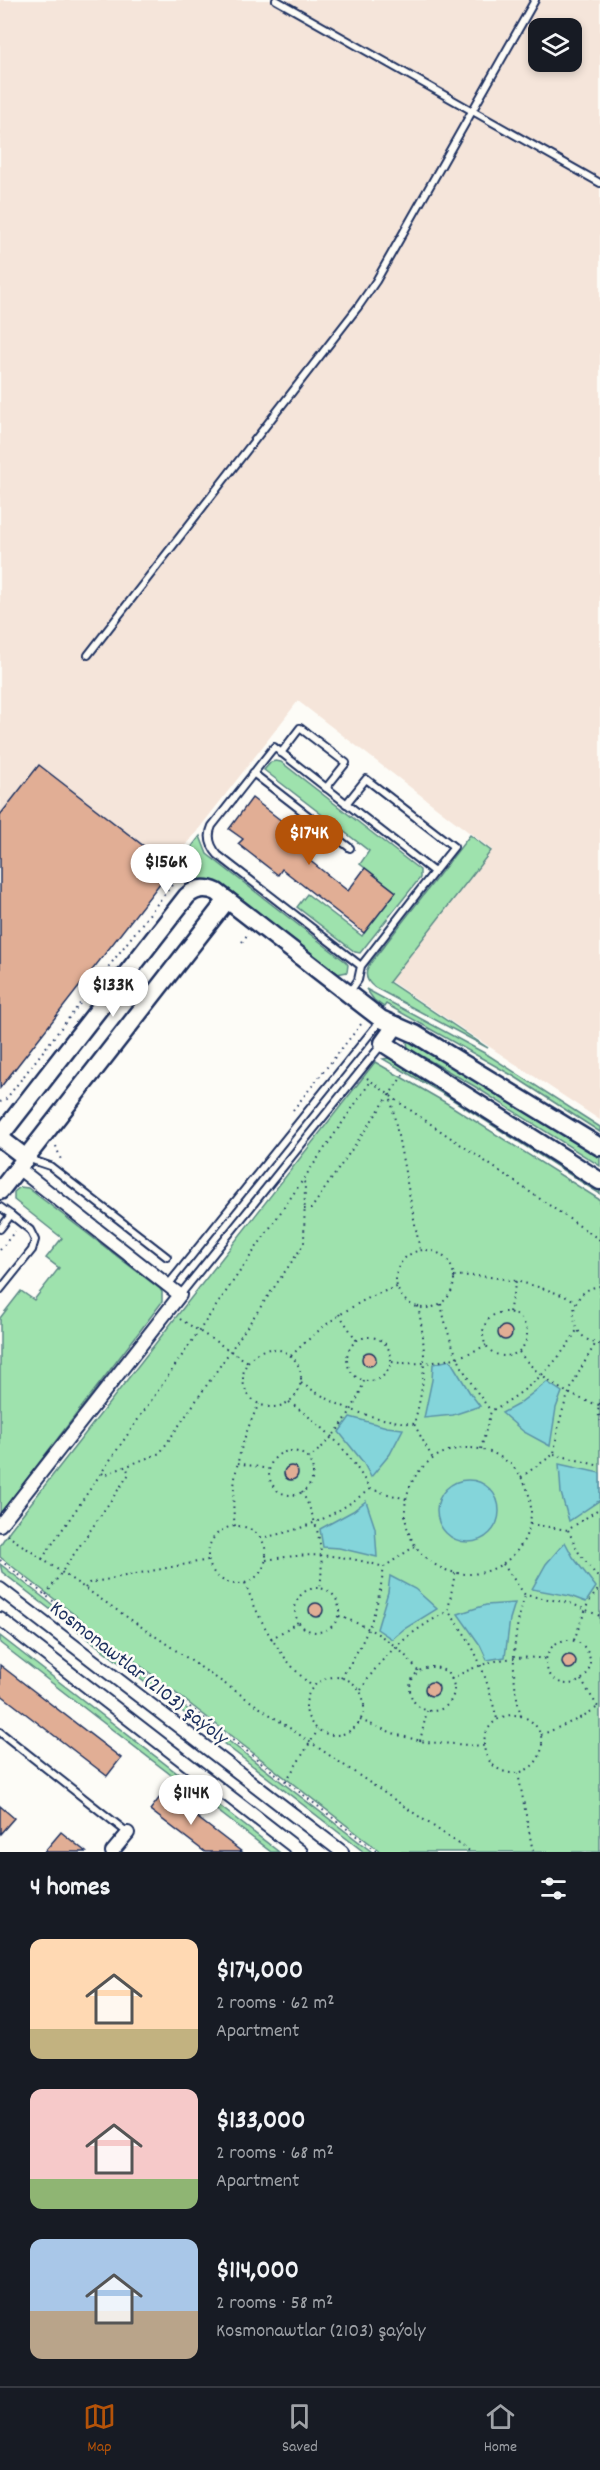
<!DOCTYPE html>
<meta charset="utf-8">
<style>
body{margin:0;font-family:Dekko,sans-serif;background:#20242c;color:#f1f3f6;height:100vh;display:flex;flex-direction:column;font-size:22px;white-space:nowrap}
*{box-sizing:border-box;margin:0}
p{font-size:20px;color:#9ea1a6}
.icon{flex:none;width:33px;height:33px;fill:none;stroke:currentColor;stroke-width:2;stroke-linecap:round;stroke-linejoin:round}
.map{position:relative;height:1852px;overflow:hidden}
.panel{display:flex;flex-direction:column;background:#171b24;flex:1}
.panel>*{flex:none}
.controls{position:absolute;left:528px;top:18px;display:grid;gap:12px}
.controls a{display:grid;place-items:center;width:54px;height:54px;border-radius:12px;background:#171b24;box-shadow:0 3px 9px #0003;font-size:30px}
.price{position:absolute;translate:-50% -51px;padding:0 14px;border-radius:21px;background:#fff;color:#222;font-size:20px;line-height:39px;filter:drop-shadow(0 2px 3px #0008)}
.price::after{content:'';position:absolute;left:50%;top:36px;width:18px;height:14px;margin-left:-9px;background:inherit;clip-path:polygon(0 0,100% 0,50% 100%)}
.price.selected{background:#b45309;color:#fff}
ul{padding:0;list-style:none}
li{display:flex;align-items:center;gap:18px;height:150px;padding:0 30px}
li span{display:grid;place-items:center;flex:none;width:168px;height:120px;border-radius:12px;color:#555}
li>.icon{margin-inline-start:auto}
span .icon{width:72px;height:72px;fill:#fffc;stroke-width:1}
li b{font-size:26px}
h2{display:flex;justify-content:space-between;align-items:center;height:72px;padding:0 30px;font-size:26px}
.dock{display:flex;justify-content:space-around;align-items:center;height:84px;border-top:2px solid #363941;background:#171b24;font-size:16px;color:#9ea1a6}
.dock a{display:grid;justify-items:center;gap:3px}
.dock .selected{color:#b45309}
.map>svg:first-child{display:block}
.built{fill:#f5e5da;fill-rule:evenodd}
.green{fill:#9ee2ad;stroke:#5c8886;stroke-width:1.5}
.water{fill:#84d5da;stroke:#5a93a8;stroke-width:1.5}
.building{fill:#e1ae95;stroke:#1b2f5e;stroke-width:1.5}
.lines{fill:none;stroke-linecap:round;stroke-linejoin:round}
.lane-casing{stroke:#1b2f5e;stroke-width:10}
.street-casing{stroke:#1b2f5e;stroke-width:16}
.secondary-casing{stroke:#1b2f5e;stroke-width:21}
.path{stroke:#1b2f5e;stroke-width:2;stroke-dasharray:1.5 4.5;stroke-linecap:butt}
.lane{stroke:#fdfcf7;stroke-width:6}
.street{stroke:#fdfcf7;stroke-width:12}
.secondary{stroke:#fdfcf7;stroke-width:16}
.labels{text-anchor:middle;stroke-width:5;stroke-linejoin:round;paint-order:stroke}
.street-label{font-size:21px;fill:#1b2f5e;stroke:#fdfcf7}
</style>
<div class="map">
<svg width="600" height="1852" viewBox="0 0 600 1852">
<rect width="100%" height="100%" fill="#fdfcf7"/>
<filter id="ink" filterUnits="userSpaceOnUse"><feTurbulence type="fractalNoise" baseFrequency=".0167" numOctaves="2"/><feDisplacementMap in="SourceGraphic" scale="12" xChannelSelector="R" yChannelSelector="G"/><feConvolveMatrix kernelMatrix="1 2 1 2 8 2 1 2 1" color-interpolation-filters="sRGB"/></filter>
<g filter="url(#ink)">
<path class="built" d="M 0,0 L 600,0 L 600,1120 L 390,981 L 492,850 L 298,701 L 170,866 L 172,868 L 0,1088 ZM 538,28 L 572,28 L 572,62 L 538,62 Z"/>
<g class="green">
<polygon points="276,761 281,762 420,870 420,878 360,953 355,952 297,907 307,894 362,936 396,892 360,864 369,851 264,770 271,762"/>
<path d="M 470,835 L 491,851 L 389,982 L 488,1048 L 374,987 C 366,981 364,974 369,965 Z"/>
<polygon points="200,836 207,854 346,962 348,965 347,972 337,974 220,883 201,880 188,883 173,871"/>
<polygon points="366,989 488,1055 600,1127 600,1132 515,1077 386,1004 384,1007 374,1000"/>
<polygon points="412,1041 524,1107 600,1156 600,1166 474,1086 408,1048 407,1042"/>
<polygon points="389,1058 453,1094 600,1188 600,1194 450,1098 383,1059"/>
<polygon points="375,1062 448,1104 600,1200 600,1852 381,1852 0,1557 0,1545 10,1530"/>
<polygon points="20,1187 28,1188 160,1289 162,1292 162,1302 0,1514 0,1318 21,1291 34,1300 59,1268 46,1258 62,1238 14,1200 14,1192"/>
<polygon points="0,1564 372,1852 364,1852 2,1572"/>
<polygon points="0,1636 279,1852 271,1852 0,1643"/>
</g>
<g class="water">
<polygon points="450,1360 470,1393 480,1406 453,1415 424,1418 432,1380 433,1364"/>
<polygon points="547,1382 562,1392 556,1408 550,1446 524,1432 502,1413 517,1405"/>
<polygon points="350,1417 387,1427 403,1429 390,1454 371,1477 363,1462 339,1432"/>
<polygon points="559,1464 600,1473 600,1500 569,1521 561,1493"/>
<circle cx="468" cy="1511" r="31"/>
<polygon points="366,1501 375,1528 377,1557 339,1548 323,1547 320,1529 353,1511"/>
<polygon points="565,1542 573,1557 596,1587 586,1602 570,1596 532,1589 546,1564"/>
<polygon points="390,1576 415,1589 437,1609 404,1629 392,1639 377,1629 388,1592"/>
<polygon points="515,1603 510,1619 505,1657 487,1660 480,1645 458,1614 486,1605"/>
</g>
<g class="building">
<polygon points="39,765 172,868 0,1088 0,815"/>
<polygon points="252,798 318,849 309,860 348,891 365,868 396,892 364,933 282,869 278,875 238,844 243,839 229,829"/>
<circle cx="505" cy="1333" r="7"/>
<circle cx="369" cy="1359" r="7"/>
<circle cx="291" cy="1473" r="7"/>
<circle cx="316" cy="1610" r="7"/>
<circle cx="569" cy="1662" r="7"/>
<polygon points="0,1665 121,1758 107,1776 0,1694"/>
<circle cx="432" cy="1689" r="7"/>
<polygon points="164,1792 242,1852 205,1852 150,1810"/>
<polygon points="0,1806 14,1818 0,1834"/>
<polygon points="61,1832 86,1852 44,1852"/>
</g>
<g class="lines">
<g class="lane-casing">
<g id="lane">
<polyline points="276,0 600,183"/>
<polyline points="88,655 358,307 376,281 535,0"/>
<polyline points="281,753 300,728 346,763 326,788"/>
<polyline points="253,773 350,848"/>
<polyline points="346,804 366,779 454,847 434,872"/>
<path d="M 349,993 L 358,980 L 361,966 L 434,872 L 274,747 L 212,826 C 207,837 210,846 218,855 L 361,966"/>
<polyline points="29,1159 50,1166 167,1257"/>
<polyline points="0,1207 11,1215 0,1229"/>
<polyline points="168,1285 381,1020"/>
<polyline points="0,1290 32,1250 35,1240 30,1230 11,1215"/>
<polyline points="180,1295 383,1043"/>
<polyline points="0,1732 128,1833"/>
</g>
</g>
<g class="street-casing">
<g id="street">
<polyline points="0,1525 180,1295 18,1168"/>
<polyline points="0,1589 342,1852"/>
<polyline points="0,1619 301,1852"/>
<polyline points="112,1852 128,1833"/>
</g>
</g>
<g class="secondary-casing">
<g id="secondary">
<polyline points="396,1025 383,1043 600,1181"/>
<path d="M 0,1136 L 187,896 C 196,888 206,887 217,892 L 381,1019 L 415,1034 L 600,1147"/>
<polyline points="0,1138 26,1158"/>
<polyline points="0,1191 227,900"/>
</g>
</g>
<g class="path">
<polyline points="242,942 247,935"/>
<polyline points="367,1078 400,1103 600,1240"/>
<polyline points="390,1094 420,1250"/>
<polyline points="0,1102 6,1099 178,877"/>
<polyline points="293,1110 362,1023"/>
<polyline points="56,1146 61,1160"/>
<polyline points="304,1209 311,1209 403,1075"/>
<polyline points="0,1250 15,1231"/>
<circle cx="425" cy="1279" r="29"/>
<path d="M 454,1276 C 497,1274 537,1284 576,1301"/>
<path d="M 600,1286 C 565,1290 565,1339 600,1344"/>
<path d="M 441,1304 C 450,1348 463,1375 491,1411"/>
<path d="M 418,1306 C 427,1351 426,1380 414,1424 L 433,1459"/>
<circle cx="505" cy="1334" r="22"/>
<polyline points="509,1312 516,1281"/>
<polyline points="339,1314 357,1341"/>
<polyline points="180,1319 248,1362"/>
<circle cx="369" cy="1359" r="22"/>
<circle cx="272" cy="1378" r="29"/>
<path d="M 519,1352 C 539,1378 567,1396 599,1405"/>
<path d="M 291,1356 C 322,1325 355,1300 397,1287"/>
<path d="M 392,1362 C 423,1366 458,1361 486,1345"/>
<path d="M 301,1383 C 342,1409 366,1418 414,1424"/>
<path d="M 289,1402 C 328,1430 345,1446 370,1489 L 406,1499"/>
<polyline points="600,1403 598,1411 600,1421"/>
<circle cx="468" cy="1511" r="63"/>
<path d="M 481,1449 L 491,1411 C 528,1391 556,1366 577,1330"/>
<circle cx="291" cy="1473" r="22"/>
<polyline points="554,1454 600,1466"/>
<path d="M 308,1459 C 334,1439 354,1412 364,1381"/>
<polyline points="238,1463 268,1469"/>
<polyline points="102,1473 104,1475 160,1453 304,1244 305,1183 302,1181"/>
<path d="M 521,1477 L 554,1454 C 560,1406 571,1384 596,1343"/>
<path d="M 302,1492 C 318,1522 325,1554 320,1587"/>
<polyline points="530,1524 568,1530 600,1508"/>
<path d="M 235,1526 C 229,1484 240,1441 259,1404"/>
<circle cx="237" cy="1555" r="29"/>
<polyline points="568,1530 579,1553 600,1580"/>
<polyline points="7,1535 471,1852"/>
<path d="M 260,1538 C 305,1530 333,1517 370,1489"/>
<polyline points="42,1559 371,1081"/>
<polyline points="0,1560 377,1852"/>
<path d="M 266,1560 C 311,1552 340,1554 384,1567"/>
<polyline points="503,1564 525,1595 570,1603 600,1616"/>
<path d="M 455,1573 L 448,1611 C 478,1649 485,1673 497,1719"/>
<path d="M 245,1583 C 260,1623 280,1659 313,1687"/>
<circle cx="317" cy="1610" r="22"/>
<polyline points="85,1588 89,1583 208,1560"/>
<polyline points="46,1595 129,1474 126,1466"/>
<path d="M 339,1616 C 372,1628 398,1643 418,1671"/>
<polyline points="271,1639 298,1622"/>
<circle cx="568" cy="1662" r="22"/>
<polyline points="574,1640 588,1603 600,1587"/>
<circle cx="432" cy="1689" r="22"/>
<circle cx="335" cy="1706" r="29"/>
<path d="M 341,1678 C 367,1638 377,1615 384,1567 L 415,1546"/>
<path d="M 451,1679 C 481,1662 512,1654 546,1659"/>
<polyline points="581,1680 598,1707"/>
<path d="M 361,1690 C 382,1654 411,1631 448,1611"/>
<circle cx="513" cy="1744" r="29"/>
<path d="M 521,1716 C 510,1674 512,1637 525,1595"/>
<polyline points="360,1720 398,1735 425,1742 484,1746"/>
<polyline points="541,1735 578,1719 600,1706"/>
<polyline points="420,1741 427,1711"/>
<polyline points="518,1773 533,1852"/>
<polyline points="286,1781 318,1730"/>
</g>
<use href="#lane" class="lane"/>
<use href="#street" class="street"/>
<use href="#secondary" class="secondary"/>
</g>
</g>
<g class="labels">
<g class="street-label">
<text transform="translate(140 1672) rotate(38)" y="7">Kosmonawtlar (2103) şaýoly</text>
</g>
</g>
</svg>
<div class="controls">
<a><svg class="icon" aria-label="layers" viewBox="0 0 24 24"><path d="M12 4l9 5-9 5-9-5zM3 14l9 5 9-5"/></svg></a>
</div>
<b class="price selected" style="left:309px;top:866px">$174K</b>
<b class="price" style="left:166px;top:895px">$156K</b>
<b class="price" style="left:113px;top:1018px">$133K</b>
<b class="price" style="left:191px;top:1826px">$114K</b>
</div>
<section class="panel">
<h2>4 homes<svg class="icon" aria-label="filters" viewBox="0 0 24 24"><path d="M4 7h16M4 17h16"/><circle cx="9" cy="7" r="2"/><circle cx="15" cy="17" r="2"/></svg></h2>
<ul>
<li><span style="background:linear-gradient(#ffd9b3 75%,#c2b280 0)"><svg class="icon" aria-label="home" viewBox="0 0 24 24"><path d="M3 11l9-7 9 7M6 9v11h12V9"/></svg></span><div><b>$174,000</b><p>2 rooms · 62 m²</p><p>Apartment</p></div></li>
<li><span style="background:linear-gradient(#f6c9c9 75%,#8fb573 0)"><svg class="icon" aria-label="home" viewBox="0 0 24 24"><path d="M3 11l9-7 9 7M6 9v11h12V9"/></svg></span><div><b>$133,000</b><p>2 rooms · 68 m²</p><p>Apartment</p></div></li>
<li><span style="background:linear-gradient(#a9c7e8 60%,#b9a48a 0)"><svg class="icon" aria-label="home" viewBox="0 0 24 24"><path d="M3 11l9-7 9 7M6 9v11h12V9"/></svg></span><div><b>$114,000</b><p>2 rooms · 58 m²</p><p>Kosmonawtlar (2103) şaýoly</p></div></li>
</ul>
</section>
<nav class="dock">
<a class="selected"><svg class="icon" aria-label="map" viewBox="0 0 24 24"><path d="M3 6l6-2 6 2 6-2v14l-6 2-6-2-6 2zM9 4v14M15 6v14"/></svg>Map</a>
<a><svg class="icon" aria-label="saved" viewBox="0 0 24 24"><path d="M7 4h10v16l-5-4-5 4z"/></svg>Saved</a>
<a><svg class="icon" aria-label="home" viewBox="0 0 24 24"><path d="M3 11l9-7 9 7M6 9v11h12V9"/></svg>Home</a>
</nav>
